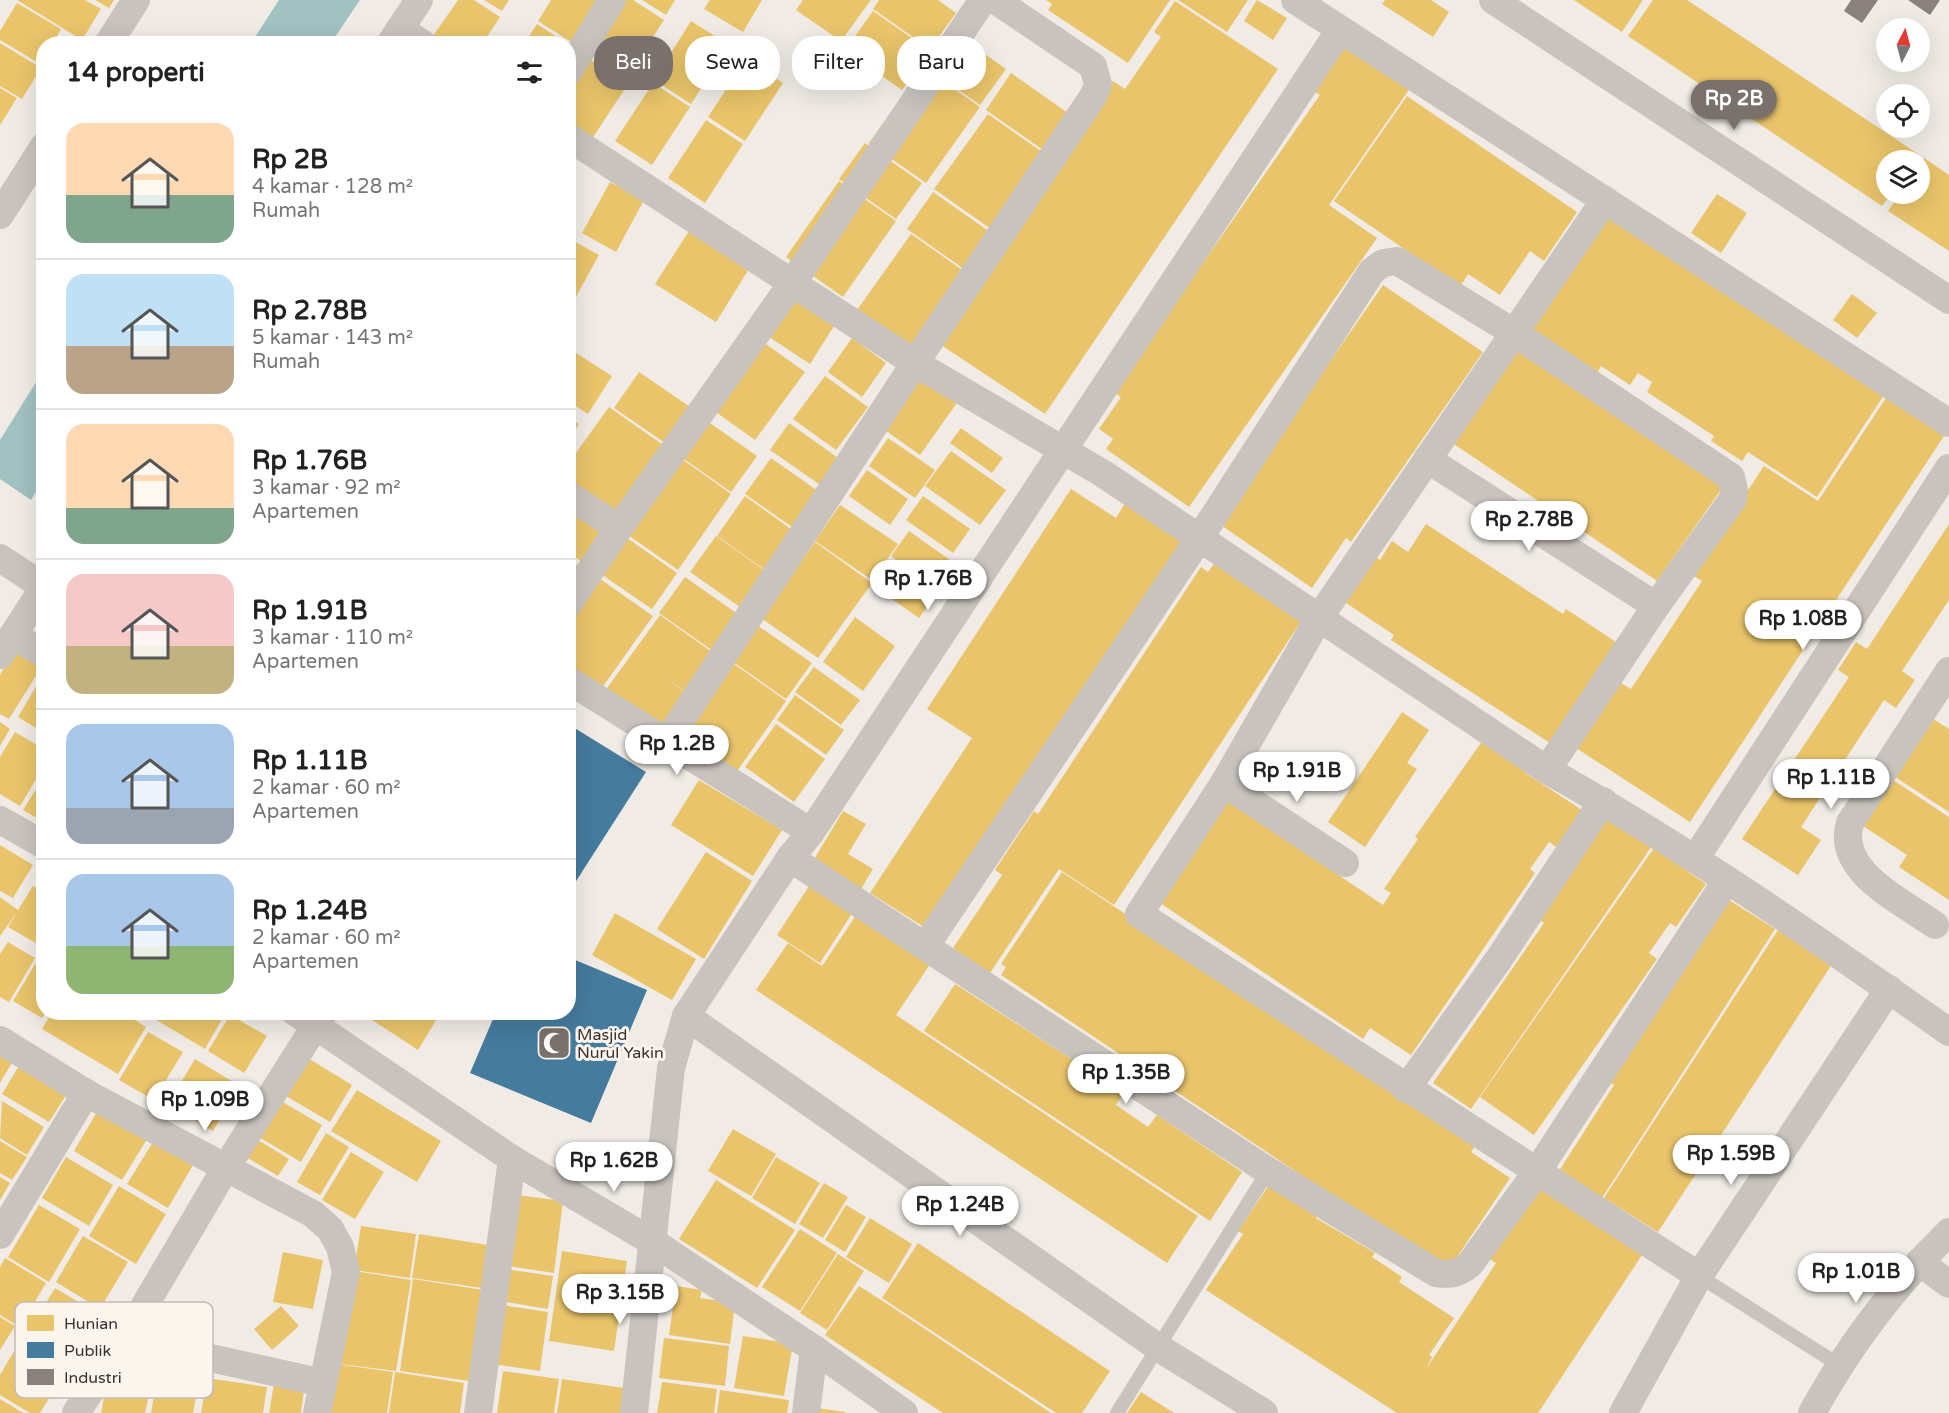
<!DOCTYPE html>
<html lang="id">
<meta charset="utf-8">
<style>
body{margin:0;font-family:"Varela Round",sans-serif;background:#f6f6f6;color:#222;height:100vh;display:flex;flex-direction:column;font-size:22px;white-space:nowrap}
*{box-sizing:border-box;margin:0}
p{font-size:20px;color:#767676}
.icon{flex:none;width:33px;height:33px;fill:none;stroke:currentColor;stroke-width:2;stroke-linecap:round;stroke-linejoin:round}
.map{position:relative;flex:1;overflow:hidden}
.details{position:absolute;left:36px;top:36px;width:540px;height:984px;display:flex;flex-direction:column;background:#fff;border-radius:24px;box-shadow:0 6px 24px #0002}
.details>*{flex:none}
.guide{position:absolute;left:594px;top:36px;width:570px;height:54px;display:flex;gap:12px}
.needle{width:39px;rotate:6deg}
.tools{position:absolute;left:1876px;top:18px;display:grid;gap:12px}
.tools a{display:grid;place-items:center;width:54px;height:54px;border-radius:50%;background:#fff;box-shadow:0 6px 24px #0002;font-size:30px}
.price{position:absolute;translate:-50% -51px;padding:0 14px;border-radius:21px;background:#fff;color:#222;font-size:20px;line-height:39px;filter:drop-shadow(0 2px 3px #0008)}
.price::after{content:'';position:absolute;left:50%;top:36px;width:18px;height:14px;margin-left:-9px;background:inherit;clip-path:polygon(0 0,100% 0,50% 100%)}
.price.selected{background:#7a716c;color:#fff}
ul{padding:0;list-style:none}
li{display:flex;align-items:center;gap:18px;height:150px;padding:0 30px}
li+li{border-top:2px solid #e0e0e0}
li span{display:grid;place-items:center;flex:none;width:168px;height:120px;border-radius:18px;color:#555}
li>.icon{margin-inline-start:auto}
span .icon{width:72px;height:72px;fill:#fffc;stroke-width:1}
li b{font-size:26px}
h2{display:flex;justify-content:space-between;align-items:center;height:72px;padding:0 30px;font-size:26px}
.tag{padding:0 21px;border-radius:24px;background:#fff;box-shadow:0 6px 24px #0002;font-size:21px;line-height:54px}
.tag.selected{background:#7a716c;color:#fff}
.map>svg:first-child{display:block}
.water{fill:#a1c2c1}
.homes{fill:#e9c46a}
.public{fill:#457b9d}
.industry{fill:#8a817c}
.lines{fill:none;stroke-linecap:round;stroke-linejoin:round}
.service{stroke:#c9c3be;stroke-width:14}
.minor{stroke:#c9c3be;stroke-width:28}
.labels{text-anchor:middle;stroke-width:6;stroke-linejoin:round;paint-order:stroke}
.poi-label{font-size:16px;fill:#3b302b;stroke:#fbf5ee;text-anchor:start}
.key{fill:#fbf5ee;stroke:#c1bab4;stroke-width:1.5}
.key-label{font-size:16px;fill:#3b302b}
</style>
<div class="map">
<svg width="1949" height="1413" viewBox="0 0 1949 1413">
<rect width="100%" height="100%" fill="#f0ebe5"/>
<g class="water">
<polygon points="279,0 360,0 331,43 251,43"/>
<polygon points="43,371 43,480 31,500 0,479 0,440"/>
</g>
<g class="homes">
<polygon points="17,0 85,0 101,9 82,40"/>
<polygon points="95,0 114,0 109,8"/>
<polygon points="458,0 474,0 500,17 482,44 444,44 433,36"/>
<polygon points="484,0 509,0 502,11"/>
<polygon points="551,0 605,0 576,45 538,21"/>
<polygon points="624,0 633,0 664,20 626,78 589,54"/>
<polygon points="642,0 675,0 666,15"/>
<polygon points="710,0 762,0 743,32 704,9"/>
<polygon points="803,0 871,0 841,41 796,10"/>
<polygon points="879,0 938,0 956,13 930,49 873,9"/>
<polygon points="1046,0 1170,0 1128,63 1048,10 1052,4"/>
<polygon points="1178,0 1248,0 1227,32"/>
<polygon points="1257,0 1287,18 1273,40 1244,21"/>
<polygon points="1385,0 1431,0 1449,12 1433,37 1382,4"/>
<polygon points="1574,0 1643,0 1622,32"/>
<polygon points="1653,0 1687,0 1918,154 1914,160 1887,160 1887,194 1891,194 1882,206 1628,36"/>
<polygon points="1175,1 1278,69 1045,414 941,345 1113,81 1125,89 1161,37 1154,32"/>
<polygon points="17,3 61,29 53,44 44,44 44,59 40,64 0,40 0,31"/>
<polygon points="873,11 930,51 902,90 845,50"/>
<polygon points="691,21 729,45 691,104 654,80"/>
<polygon points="537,24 568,44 524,44"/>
<polygon points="949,29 1006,69 980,105 923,65"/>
<polygon points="1348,39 1413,84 1329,205 1377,238 1189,507 1106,449 1113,439 1099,429 1121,397 1113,392 1320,95 1313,91"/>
<polygon points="0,43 41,68 22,99 0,86"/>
<polygon points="746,59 783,83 745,141 708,117"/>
<polygon points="591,60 628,84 590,142 568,128 568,94"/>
<polygon points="923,67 980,107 926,183 869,143"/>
<polygon points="1011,73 1068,113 1043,150 986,110"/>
<polygon points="653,83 690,107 652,165 615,141"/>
<polygon points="0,88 17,98 0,125"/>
<polygon points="1407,96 1577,212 1544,261 1530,251 1500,295 1468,274 1460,287 1334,201"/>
<polygon points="988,114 1045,154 991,229 934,189"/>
<polygon points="706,120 743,144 705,203 668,178"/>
<polygon points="865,143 922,183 896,219 839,179"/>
<polygon points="1924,158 1949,175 1949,251 1888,211 1900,194 1920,194 1920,164"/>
<polygon points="568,162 576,166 568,180"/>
<polygon points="839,181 896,221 843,297 786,257"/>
<polygon points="610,182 644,200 616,252 582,233"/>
<polygon points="933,192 990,232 964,269 907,229"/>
<polygon points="1717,194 1747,213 1721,253 1691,233"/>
<polygon points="1606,214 1884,395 1817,497 1748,452 1742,461 1711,441 1714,436 1647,392 1652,382 1638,373 1630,385 1601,366 1596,375 1529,331"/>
<polygon points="689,231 749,269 716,322 655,284"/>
<polygon points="911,234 968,274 914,350 857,310"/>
<polygon points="568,238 599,255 568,311"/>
<polygon points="1383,285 1483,352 1351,542 1346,538 1312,588 1218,523"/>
<polygon points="1852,294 1877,313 1857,338 1833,320"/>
<polygon points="794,297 836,323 810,364 769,337"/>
<polygon points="852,338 886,363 862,397 828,372"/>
<polygon points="763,342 805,372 755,440 713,410"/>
<polygon points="1510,342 1723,487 1657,581 1445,438"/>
<polygon points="568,348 612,376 588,414 568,401"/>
<polygon points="639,372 696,411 671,447 614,408"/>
<polygon points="920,373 959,400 920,455 882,428"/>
<polygon points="825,376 868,407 836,450 793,419"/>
<polygon points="1886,398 1944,436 1690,822 1573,746 1616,680 1631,689 1702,581 1692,575 1764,466 1818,501"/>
<polygon points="609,407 666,447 612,523 568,492 568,464"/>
<polygon points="700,416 757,456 731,492 674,452"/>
<polygon points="568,417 579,424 568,441"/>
<polygon points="789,423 841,460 823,487 770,450"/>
<polygon points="961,428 1003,458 992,473 950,443"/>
<polygon points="888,438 935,470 915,498 869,466"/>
<polygon points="951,451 1006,490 980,525 925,486"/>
<polygon points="675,454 731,494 678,570 621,530"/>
<polygon points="771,458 828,498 802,534 745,494"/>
<polygon points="867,470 908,499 890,525 849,496"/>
<polygon points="1071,489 1116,518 1125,503 1184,541 929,930 870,893 972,738 927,709"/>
<polygon points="745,496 802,537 774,576 717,536"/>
<polygon points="923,496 970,529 953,553 906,520"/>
<polygon points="568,498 614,530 588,566 568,552"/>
<polygon points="840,505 898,544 872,580 815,541"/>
<polygon points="1426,524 1563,614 1566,609 1616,642 1550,743 1391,640 1394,635 1343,601 1373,555 1380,560 1392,541 1408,552"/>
<polygon points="1949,524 1949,600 1902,671 1915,680 1896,708 1884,700 1801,827 1821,840 1798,875 1742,839 1849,677 1838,670 1856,642 1867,649"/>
<polygon points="909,531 950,560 932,586 891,556"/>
<polygon points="620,533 677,573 652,609 595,570"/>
<polygon points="716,536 773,576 747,612 690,572"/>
<polygon points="815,542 872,583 818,658 761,618"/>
<polygon points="568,559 586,571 568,595"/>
<polygon points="1217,560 1304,617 1114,905 1059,869 990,973 953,948 1002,875 995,870 1034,811 1038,814 1201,567 1208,572"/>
<polygon points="889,561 936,594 919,618 872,585"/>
<polygon points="596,576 653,616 599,692 568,670 568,614"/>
<polygon points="685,577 742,617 716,653 659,613"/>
<polygon points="660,615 716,655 688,694 666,678 688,695 662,731 605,691"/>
<polygon points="855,617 895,646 863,691 823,662"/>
<polygon points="754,623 812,663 786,699 729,659"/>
<polygon points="17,646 44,663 9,719 0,714 0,675"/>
<polygon points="730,661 786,701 733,777 676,737"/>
<polygon points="814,667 860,700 841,725 795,692"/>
<polygon points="41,678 44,680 44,733 18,717"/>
<polygon points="795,695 844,730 826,755 777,720"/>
<polygon points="1402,712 1429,730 1407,763 1417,769 1365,847 1328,822"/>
<polygon points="1933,719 1949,729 1949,812 1895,777"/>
<polygon points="0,722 10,729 0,746"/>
<polygon points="776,724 825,759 794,802 745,767"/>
<polygon points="15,732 44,749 44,766 20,806 0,794 0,757"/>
<polygon points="1485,737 1527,774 1585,812 1559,849 1549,842 1530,869 1535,873 1411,1055 1370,1028 1363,1039 1160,903 1228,801 1383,905 1391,893 1384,889 1418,839 1415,837"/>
<polygon points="44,776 44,822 23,810"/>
<polygon points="699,780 782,830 753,876 671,825"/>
<polygon points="1893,780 1949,817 1949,900 1899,867 1907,855 1863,826"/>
<polygon points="843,811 866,824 848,854 873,869 858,894 810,866"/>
<polygon points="1609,811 1654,843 1471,1109 1433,1083 1544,923 1536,917"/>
<polygon points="0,845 33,865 13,898 0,891"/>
<polygon points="1654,848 1706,884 1676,927 1670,923 1649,953 1657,959 1534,1135 1480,1097"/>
<polygon points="706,852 752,881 704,959 657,929"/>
<polygon points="1062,872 1475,1146 1471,1152 1510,1178 1447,1272 1001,975 1006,967 1001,964"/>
<polygon points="815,877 858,904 820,963 777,935"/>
<polygon points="33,886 44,892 41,946 8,927 17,912 0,936 0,897 18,910"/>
<polygon points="1729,900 1775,929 1602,1198 1559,1171 1614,1085 1607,1081"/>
<polygon points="861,908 935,957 896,1015 1198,1216 1167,1263 756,990 788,943 822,966"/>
<polygon points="615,913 696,959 672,1000 592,955"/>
<polygon points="1780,927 1834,961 1658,1232 1604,1198"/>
<polygon points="8,942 35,958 9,1002 0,997 0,954"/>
<polygon points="40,956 44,959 44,1012 46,1012 42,1018 13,1001"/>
<polygon points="955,984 1124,1093 1116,1105 1148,1127 1157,1115 1242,1172 1210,1221 924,1031"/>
<polygon points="52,1012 122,1012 146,1027 118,1074 42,1029"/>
<polygon points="149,1012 226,1012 205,1049 148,1015"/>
<polygon points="360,1012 441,1012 418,1050"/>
<polygon points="230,1015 267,1036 244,1073 208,1051"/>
<polygon points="148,1032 183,1052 154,1100 119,1080"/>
<polygon points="0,1053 13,1061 0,1083"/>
<polygon points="303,1055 352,1085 330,1122 281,1093"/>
<polygon points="195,1059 240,1086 213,1131 168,1104"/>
<polygon points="20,1064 68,1092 49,1122 2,1094"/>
<polygon points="357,1090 441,1141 417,1182 331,1131"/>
<polygon points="274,1097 322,1125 301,1162 252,1133"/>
<polygon points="2,1101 44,1127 27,1155 0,1138"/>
<polygon points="98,1110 147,1139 122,1180 74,1151"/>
<polygon points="733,1129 776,1154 751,1196 708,1171"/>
<polygon points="326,1133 349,1147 320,1195 297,1182"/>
<polygon points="250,1135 289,1159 278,1176 239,1153"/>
<polygon points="0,1141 27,1157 12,1180 0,1173"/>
<polygon points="153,1142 193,1165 168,1208 127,1184"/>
<polygon points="351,1152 384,1172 355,1219 322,1200"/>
<polygon points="66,1157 113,1185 89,1226 42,1198"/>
<polygon points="776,1157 820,1183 795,1224 752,1198"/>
<polygon points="0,1177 10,1183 0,1200"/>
<polygon points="716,1180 795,1230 757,1288 679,1239"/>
<polygon points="1271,1182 1319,1213 1316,1218 1375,1253 1372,1257 1402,1277 1399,1282 1454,1318 1429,1355 1432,1357 1426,1369 1496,1263 1489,1259 1540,1182 1642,1255 1538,1413 1397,1413 1206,1290 1243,1234 1238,1231"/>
<polygon points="824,1183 848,1197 823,1238 799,1224"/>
<polygon points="119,1186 166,1214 136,1264 89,1236"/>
<polygon points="517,1195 563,1201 554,1273 508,1266"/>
<polygon points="39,1205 80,1229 49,1282 8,1257"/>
<polygon points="846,1205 866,1217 845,1252 825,1240"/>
<polygon points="870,1218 912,1244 889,1283 846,1257"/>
<polygon points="361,1226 416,1234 410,1278 354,1270"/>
<polygon points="800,1229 837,1253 800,1311 762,1287"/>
<polygon points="419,1234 488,1245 482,1288 412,1278"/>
<polygon points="83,1236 128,1262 100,1309 56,1282"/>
<polygon points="918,1243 1110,1371 1082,1413 1056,1413 882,1298"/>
<polygon points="562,1251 627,1261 614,1351 549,1341"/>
<polygon points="283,1252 323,1260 313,1309 273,1302"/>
<polygon points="838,1254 864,1271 827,1330 800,1313"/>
<polygon points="5,1258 46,1283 20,1327 0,1315 0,1267"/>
<polygon points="505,1269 553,1276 548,1309 500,1301"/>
<polygon points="355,1271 411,1280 396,1371 340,1364"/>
<polygon points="413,1279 483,1290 469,1381 400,1371"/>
<polygon points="676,1286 702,1290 700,1298 735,1303 730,1344 669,1335"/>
<polygon points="859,1286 892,1307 1051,1413 943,1413 897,1383 825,1335"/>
<polygon points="55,1288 102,1316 69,1370 22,1342"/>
<polygon points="501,1305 548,1312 540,1371 493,1364"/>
<polygon points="281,1306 299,1326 272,1350 254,1329"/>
<polygon points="0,1317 15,1326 0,1350"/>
<polygon points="743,1336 793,1344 784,1396 734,1388"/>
<polygon points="664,1338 729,1346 725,1386 659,1378"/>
<polygon points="17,1346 64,1374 40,1413 30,1413 0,1395 0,1375"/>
<polygon points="336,1364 393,1372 387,1413 330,1413"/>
<polygon points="503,1371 559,1379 554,1413 497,1413"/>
<polygon points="109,1372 152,1381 145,1413 101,1413"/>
<polygon points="395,1372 464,1383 460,1413 389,1413"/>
<polygon points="158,1373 199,1379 193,1413 151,1413"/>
<polygon points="207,1378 267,1387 263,1413 201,1413"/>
<polygon points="562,1379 631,1389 627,1413 557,1413"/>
<polygon points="662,1382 717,1389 714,1413 657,1413"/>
<polygon points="274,1384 304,1389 301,1413 269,1413"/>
<polygon points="720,1390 789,1400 787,1413 717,1413"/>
<polygon points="1141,1392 1174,1413 1127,1413"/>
<polygon points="0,1399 23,1413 0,1413"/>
<polygon points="817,1408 845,1412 845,1413 816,1413"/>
</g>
<g class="public">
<polygon points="568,724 646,772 571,889 568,887"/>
<polygon points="568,957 647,990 591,1123 470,1073 496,1012 568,1012"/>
</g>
<g class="industry">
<polygon points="1851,0 1878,0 1862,23 1844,11"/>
<polygon points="1908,0 1940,0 1930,15"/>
</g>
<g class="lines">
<g class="service">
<polyline points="1699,1276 1839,1365"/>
<polyline points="1117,1413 1268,1171"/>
</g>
<g class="minor">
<polyline points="1295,0 1949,423"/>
<polyline points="1493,0 1949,300"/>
<polyline points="400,29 423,44"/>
<polyline points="108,44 136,0"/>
<polyline points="390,44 419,0"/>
<polyline points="568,72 612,0"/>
<path d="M 568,137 L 915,363 L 1102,473 L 1547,770 C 1686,848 1819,940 1949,1032"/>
<polyline points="1605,200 1319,618 1224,783 1139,914 1699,1276"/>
<polyline points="0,215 44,146"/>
<polyline points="1427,459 1656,606"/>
<polyline points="568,495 619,528"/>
<polyline points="0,558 44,587"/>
<polyline points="568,604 619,528 793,282 983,0"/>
<polyline points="13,635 44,654"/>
<polyline points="0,655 44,587"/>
<polyline points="568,680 811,832"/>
<polyline points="666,743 915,363 1094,95 1098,84 1093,66 995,0"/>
<polyline points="1224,783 1345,863"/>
<polyline points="0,820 44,845"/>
<path d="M 790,858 L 1268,1171 L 1436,1273 C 1451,1275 1458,1274 1470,1264 L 1536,1173 L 1727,880"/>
<polyline points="1695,859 1949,468"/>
<path d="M 1935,925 C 1902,901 1835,871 1850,823 L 1949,671"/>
<polyline points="926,945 1201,536 1372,271 1383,263 1397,261 1513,332 1731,477 1734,490 1733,499 1656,606 1547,770"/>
<polyline points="295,1012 512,1159 653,1242 814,1349 904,1413"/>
<polyline points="686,1016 1159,1348 1264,1413"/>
<polyline points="0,1040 86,1093 313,1214 330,1229 340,1247 346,1272 317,1413"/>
<polyline points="1406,1089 1499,959 1603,801"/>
<polyline points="0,1235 86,1093"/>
<polyline points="1919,1262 1949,1284"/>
<polyline points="125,1339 323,1383"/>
<polyline points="76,1413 125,1339 225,1169 324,1012"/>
<polyline points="478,1413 512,1159"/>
<polyline points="634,1413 671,1068 686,1016 790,858 811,832 1340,30"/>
<polyline points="806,1413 814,1349"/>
<polyline points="1623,1413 1699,1276 1889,989"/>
<path d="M 1812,1413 C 1848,1347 1895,1285 1949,1232"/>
</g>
</g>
<defs>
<g id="mosque-square" transform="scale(1.725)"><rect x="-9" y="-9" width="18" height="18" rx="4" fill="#7a716c" stroke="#fbf5ee"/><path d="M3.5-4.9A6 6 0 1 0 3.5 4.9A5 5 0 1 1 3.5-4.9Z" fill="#fff"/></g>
</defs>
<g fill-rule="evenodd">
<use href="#mosque-square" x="554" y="1043"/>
</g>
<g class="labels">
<g class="poi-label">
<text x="577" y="1040">Masjid<tspan x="577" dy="18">Nurul Yakin</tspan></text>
</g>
</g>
<rect x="15" y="1302" width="198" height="96" rx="9" class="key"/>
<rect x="27" y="1315" width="27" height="16" fill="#e9c46a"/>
<rect x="27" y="1342" width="27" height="16" fill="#457b9d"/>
<rect x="27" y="1369" width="27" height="16" fill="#8a817c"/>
<g class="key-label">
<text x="64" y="1329">Hunian</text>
<text x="64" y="1356">Publik</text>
<text x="64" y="1383">Industri</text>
</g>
</svg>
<div class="tools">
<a><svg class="needle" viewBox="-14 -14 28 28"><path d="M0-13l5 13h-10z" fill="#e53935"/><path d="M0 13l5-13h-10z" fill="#767676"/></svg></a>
<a><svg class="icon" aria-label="locate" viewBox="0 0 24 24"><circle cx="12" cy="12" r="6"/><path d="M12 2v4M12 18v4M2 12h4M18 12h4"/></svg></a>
<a><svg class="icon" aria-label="layers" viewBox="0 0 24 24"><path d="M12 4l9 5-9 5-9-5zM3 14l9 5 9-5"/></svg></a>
</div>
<b class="price selected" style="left:1734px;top:131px">Rp 2B</b>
<b class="price" style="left:1529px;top:552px">Rp 2.78B</b>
<b class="price" style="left:928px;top:611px">Rp 1.76B</b>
<b class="price" style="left:1803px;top:651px">Rp 1.08B</b>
<b class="price" style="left:677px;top:776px">Rp 1.2B</b>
<b class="price" style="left:1297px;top:803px">Rp 1.91B</b>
<b class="price" style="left:1831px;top:810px">Rp 1.11B</b>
<b class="price" style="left:1126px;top:1105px">Rp 1.35B</b>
<b class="price" style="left:205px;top:1132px">Rp 1.09B</b>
<b class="price" style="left:1731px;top:1186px">Rp 1.59B</b>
<b class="price" style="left:614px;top:1193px">Rp 1.62B</b>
<b class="price" style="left:960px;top:1237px">Rp 1.24B</b>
<b class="price" style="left:1856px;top:1304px">Rp 1.01B</b>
<b class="price" style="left:620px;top:1325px">Rp 3.15B</b>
<div class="guide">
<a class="tag selected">Beli</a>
<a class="tag">Sewa</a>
<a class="tag">Filter</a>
<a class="tag">Baru</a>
</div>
<section class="details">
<h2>14 properti<svg class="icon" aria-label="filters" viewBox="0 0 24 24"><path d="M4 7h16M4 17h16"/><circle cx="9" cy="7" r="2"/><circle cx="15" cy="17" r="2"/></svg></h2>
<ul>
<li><span style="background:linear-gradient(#ffd9b3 60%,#7fa58c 0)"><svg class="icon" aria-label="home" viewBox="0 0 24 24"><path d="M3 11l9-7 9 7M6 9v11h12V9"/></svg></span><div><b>Rp 2B</b><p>4 kamar · 128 m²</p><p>Rumah</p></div></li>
<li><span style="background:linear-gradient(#bfe0f5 60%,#b9a48a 0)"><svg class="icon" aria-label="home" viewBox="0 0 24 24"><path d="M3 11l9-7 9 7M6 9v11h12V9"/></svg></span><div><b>Rp 2.78B</b><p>5 kamar · 143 m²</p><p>Rumah</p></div></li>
<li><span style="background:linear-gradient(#ffd9b3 70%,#7fa58c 0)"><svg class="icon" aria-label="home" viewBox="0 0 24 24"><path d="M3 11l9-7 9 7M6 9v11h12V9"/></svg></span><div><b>Rp 1.76B</b><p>3 kamar · 92 m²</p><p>Apartemen</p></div></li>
<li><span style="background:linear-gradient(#f6c9c9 60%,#c2b280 0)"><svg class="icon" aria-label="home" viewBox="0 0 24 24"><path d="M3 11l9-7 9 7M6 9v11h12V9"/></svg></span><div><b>Rp 1.91B</b><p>3 kamar · 110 m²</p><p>Apartemen</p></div></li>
<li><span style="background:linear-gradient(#a9c7e8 70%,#9aa5b1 0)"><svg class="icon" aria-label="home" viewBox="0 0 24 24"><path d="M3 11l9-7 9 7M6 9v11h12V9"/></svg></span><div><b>Rp 1.11B</b><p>2 kamar · 60 m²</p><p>Apartemen</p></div></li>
<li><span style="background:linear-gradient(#a9c7e8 60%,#8fb573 0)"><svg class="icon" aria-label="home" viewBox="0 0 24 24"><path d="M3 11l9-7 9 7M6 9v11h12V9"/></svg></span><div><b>Rp 1.24B</b><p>2 kamar · 60 m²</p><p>Apartemen</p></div></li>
</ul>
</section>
</div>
